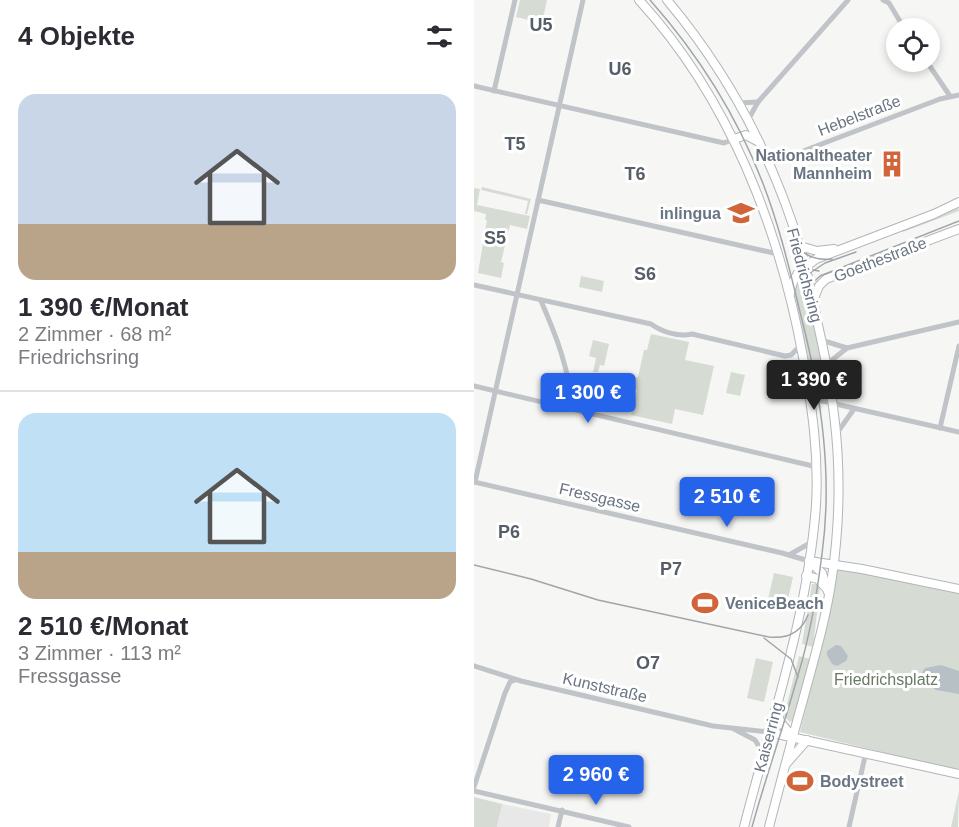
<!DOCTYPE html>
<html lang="de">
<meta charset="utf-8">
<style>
body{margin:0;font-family:Helvetica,sans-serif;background:#f7f7f7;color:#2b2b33;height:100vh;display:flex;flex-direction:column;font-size:22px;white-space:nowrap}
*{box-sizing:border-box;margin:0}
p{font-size:20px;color:#7c7c81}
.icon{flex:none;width:33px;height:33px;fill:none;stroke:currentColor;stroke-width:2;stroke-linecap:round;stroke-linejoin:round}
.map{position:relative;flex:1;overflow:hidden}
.panel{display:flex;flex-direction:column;background:#fff;width:474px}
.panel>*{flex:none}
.controls{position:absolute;left:412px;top:18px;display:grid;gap:12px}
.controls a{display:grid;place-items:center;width:54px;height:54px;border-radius:50%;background:#fff;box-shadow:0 3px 9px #0003;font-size:30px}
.price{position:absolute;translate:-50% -51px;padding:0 14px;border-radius:6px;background:#2563eb;color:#fff;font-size:20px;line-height:39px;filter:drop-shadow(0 2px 3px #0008)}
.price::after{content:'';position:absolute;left:50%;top:36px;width:18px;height:14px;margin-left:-9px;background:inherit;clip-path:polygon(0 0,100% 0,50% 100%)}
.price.current{background:#222;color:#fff}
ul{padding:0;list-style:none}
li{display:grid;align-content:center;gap:12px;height:318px;padding:0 18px}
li+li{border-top:2px solid #e1e1e2}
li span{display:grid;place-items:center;height:186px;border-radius:18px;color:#555}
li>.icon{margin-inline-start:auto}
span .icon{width:108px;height:108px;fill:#fffc;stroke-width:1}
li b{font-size:26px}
h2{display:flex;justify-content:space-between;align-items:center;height:72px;padding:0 18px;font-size:26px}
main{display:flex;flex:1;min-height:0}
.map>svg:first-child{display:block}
.built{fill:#e7e8e7}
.green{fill:#d6dbd4}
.water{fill:#b7c0c5}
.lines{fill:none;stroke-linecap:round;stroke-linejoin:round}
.primary-casing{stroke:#b2b5b9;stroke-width:10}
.street{stroke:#c0c3c7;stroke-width:5}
.primary{stroke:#fff;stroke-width:8}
.tram{stroke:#a0a5ab;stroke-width:1.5}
.labels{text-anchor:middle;stroke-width:6;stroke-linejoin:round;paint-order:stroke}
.street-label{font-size:16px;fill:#697582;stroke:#fff}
.poi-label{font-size:16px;font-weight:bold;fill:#697582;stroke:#fff;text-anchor:end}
.park-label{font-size:16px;fill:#6a7a67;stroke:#fff}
.neighbourhood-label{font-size:18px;font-weight:bold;fill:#565f68;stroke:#fff}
</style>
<main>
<section class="panel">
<h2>4 Objekte<svg class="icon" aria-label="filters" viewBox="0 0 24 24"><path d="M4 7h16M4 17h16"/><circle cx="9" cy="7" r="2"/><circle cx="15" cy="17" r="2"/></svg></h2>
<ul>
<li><span style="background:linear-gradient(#c9d6e8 70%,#b9a48a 0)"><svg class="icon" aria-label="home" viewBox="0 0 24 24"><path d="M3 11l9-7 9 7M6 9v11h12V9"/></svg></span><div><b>1 390 €/Monat</b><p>2 Zimmer · 68 m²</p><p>Friedrichsring</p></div></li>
<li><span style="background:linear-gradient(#bfe0f5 75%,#b9a48a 0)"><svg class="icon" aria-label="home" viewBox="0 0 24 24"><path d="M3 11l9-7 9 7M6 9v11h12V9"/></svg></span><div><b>2 510 €/Monat</b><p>3 Zimmer · 113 m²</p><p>Fressgasse</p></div></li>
</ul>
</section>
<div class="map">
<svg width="485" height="827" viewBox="0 0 485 827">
<rect width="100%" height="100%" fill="#f6f7f4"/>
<polygon class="built" points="28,804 77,814 75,827 23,827"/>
<g class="green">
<polygon points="46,0 73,0 68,23 42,17"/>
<polygon points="8,187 57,199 53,214 51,214 54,201 7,190"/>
<polygon points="0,188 6,189 3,205 56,216 53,229 36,225 27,262 30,263 27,278 4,273 13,220 11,220 12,214 0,211"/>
<polygon points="484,207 485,211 429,232 428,230"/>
<polygon points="329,273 354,395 351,398 342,395 321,295 322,284"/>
<polygon points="107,276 130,281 128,292 105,287"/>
<polygon points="177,334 215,342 211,360 240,366 229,415 201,409 198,424 157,415 163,390 147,386 149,380 164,377 170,350 173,350"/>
<polygon points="119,340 135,344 130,366 126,365 124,372 119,372 122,358 115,356"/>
<polygon points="257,372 271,375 266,396 252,393"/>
<polygon points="364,568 485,594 485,771 326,732"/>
<polygon points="300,573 319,577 311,612 292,608"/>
<polygon points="338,584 344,584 346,587 339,647 328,644"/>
<polygon points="325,656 336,659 319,720 316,722 310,716"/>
<polygon points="282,658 299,662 290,702 273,698"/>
<polygon points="485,791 484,827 477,827"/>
<polygon points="0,797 28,804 23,827 0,827"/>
</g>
<g class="water">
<polygon points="362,645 367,646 374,656 372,661 363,666 358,664 353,655 353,651"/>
<polygon points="467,665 485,671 485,694 462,690 448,680 448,673 451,668"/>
</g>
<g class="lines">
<g class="primary-casing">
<g id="primary">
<path d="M 165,0 C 255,98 305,227 329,357 C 338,407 345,454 342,505 C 334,615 297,721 270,827"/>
<path d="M 193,0 C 255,74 301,161 328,254 C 335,278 339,301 344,325 C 364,412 371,488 358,577 C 352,619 340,659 329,700 C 317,742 306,785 295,827"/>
<polyline points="260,139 272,135 285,142"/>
<polyline points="326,246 343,251 360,249"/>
<polyline points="316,293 319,282 324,273 342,259 460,214 485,202"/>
<polyline points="339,301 345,286 352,279 485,229"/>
<polyline points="335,561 388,569 485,589"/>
<polyline points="335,561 348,573 354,592"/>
<polyline points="332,576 344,579 351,587"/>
<polyline points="301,709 307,723 318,736"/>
<polyline points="294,732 485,774"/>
<polyline points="312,764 333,740"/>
</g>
</g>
<g class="street">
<polyline points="409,0 415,3 430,28"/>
<polyline points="453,62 476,96"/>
<polyline points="0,86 250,143 260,139"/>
<polyline points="20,91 41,0"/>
<polyline points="264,103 284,102"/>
<polyline points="274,120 284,102 374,0"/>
<polyline points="295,164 466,99 485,95"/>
<polyline points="64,200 304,254"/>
<path d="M 0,285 L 177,324 C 188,332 204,337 218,334 L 311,356 L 317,355 L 327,345"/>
<path d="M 67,301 C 82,335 96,371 98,409"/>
<polyline points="347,340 373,348"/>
<polyline points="353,364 373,348 485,322"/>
<polyline points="0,386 343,467"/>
<polyline points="336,392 344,400 485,432"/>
<polyline points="466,428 485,346"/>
<polyline points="363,433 380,409"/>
<polyline points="0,482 308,553 335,561"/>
<polyline points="1,482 109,0"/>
<polyline points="315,555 338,542"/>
<polyline points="0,666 47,681 239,726 294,732"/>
<polyline points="260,729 281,740 289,753"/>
<polyline points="0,787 31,693 36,682 41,680"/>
<polyline points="0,791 155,827"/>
<polyline points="84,827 88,810"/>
<polyline points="375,827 392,752"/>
</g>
<use href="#primary" class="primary"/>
<g class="tram">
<path d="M 176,0 C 223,53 262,114 288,181 C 305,224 316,271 327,316 C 347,394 359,474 348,554 C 343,594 336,636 324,675 C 310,726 292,776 278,827"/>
<path d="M 317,240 C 327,254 341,261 358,259"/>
<path d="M 315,246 C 320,260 330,269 345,271"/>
<polyline points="336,273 351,263 382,252"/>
<path d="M 333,314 C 331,298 334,286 346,276 L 485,221"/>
<path d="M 0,565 L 57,579 L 124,600 L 295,637 C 314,639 327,633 334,615"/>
<polyline points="290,638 317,659 324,677"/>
</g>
</g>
<defs>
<g id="building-bare" transform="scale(2.07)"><path d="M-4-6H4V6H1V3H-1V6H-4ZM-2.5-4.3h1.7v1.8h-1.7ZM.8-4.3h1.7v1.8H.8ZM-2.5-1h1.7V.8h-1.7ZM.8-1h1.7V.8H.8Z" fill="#d16439" stroke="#fff" stroke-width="2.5" paint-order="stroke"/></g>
<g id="school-bare" transform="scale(2.07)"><path d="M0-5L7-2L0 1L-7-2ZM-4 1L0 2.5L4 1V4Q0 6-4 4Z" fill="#d16439" stroke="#fff" stroke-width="2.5" paint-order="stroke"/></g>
<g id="stadium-bare" transform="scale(2.07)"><path d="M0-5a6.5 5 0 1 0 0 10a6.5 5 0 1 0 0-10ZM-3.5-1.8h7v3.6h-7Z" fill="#d16439" stroke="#fff" stroke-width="2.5" paint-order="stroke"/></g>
</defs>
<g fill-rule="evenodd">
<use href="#building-bare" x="418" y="164"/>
<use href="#school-bare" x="267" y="213"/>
<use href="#stadium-bare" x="231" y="603"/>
<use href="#stadium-bare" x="326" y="781"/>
</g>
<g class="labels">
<g class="street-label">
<text transform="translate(385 115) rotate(-21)" y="6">Hebelstraße</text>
<text transform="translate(406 259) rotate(-21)" y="6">Goethestraße</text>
<text transform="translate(331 275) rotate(75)" y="6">Friedrichsring</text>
<text transform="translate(126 497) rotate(13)" y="6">Fressgasse</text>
<text transform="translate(131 687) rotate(13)" y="6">Kunststraße</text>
<text transform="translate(294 737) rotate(-75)" y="6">Kaiserring</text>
</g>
<g class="poi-label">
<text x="398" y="161">Nationaltheater<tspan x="398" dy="18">Mannheim</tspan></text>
<text x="247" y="219">inlingua</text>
<text x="251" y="609" text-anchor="start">VeniceBeach</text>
<text x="346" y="787" text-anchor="start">Bodystreet</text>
</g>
<g class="park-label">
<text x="412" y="685">Friedrichsplatz</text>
</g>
<g class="neighbourhood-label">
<text x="67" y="31">U5</text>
<text x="146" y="75">U6</text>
<text x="41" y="150">T5</text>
<text x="161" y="180">T6</text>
<text x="21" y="244">S5</text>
<text x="171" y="280">S6</text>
<text x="35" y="538">P6</text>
<text x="197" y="575">P7</text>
<text x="174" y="669">O7</text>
</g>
</g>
</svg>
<div class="controls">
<a><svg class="icon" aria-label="locate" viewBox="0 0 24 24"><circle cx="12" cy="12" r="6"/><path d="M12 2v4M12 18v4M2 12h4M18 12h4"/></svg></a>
</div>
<b class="price current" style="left:340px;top:411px">1 390 €</b>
<b class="price" style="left:114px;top:424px">1 300 €</b>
<b class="price" style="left:253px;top:528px">2 510 €</b>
<b class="price" style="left:122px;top:806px">2 960 €</b>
</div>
</main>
